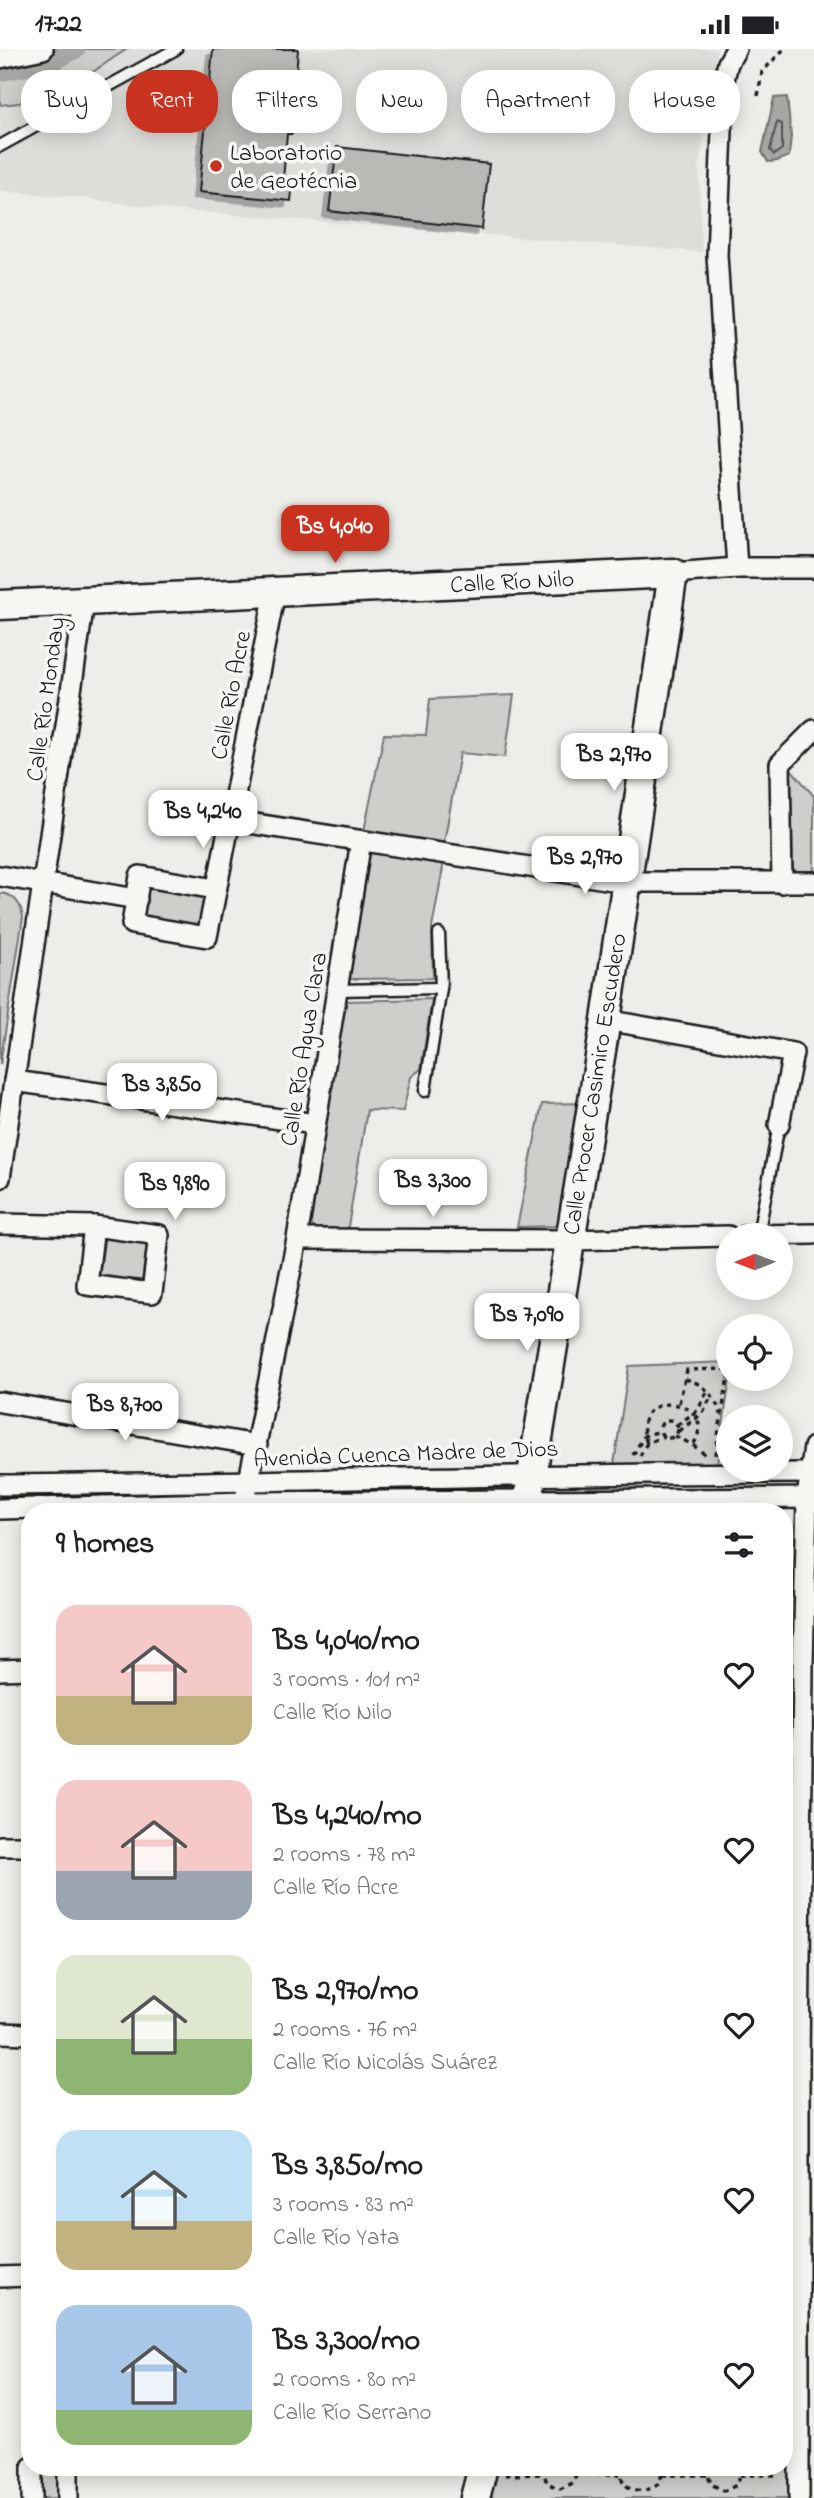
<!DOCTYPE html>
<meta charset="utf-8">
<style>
body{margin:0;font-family:"Indie Flower",sans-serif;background:#f2f2f2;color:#202124;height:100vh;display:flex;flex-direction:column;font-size:26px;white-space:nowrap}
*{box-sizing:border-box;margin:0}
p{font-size:23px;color:#757577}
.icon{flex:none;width:38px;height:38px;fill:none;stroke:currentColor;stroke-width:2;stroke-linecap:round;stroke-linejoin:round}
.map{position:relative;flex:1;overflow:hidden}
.drawer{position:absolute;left:21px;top:1454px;width:772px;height:973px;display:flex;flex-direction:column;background:#fff;border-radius:28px;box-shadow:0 4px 18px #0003}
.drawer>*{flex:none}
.hud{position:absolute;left:21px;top:21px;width:774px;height:63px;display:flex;gap:14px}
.needle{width:46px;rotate:269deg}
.controls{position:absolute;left:716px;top:1174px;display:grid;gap:14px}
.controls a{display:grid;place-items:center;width:77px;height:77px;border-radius:50%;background:#fff;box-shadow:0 4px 18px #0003;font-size:35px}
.price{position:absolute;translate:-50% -60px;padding:0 16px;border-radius:14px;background:#fff;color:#222;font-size:23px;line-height:46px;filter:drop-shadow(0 2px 4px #0008)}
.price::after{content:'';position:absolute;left:50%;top:42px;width:21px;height:16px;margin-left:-10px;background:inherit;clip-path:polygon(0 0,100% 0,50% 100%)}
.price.selected{background:#c8321e;color:#fff}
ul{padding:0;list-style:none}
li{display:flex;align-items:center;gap:21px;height:175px;padding:0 35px}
li span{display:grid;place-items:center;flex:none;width:196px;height:140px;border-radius:21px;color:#555}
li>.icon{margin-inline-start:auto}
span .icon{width:84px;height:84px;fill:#fffc;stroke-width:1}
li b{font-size:30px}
h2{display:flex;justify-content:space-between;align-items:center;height:84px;padding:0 35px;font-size:30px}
.chip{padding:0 24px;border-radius:28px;background:#fff;box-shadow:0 4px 18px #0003;font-size:24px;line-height:63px}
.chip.selected{background:#c8321e;color:#fff}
.status{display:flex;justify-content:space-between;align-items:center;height:49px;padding:0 35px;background:#fff;direction:ltr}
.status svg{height:19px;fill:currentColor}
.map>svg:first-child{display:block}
.built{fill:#ddddda}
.green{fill:#cececb;stroke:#757574;stroke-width:2}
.water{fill:#a6a6a3;stroke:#6f6f6d;stroke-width:2}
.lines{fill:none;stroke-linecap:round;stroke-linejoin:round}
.shore{stroke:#535352;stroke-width:2}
.canal{stroke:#a6a6a3;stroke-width:19}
.building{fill:#b9b9b6;stroke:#1c1c1c;stroke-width:2;filter:url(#shadow)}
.service-casing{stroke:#1c1c1c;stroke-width:15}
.minor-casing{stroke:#1c1c1c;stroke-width:24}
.secondary-casing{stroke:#1c1c1c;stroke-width:33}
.path{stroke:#1c1c1c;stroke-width:3.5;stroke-dasharray:5 5;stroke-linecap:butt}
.service{stroke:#f6f6f2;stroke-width:10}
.minor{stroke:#f6f6f2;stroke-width:19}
.secondary{stroke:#f6f6f2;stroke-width:28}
.poi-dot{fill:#c8321e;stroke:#f6f6f2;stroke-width:2.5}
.labels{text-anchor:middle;stroke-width:7;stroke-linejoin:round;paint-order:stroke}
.poi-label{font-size:24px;fill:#1c1c1c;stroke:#f6f6f2;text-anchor:start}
.street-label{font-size:24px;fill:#1c1c1c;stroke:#f6f6f2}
</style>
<div class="status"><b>17:22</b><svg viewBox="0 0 49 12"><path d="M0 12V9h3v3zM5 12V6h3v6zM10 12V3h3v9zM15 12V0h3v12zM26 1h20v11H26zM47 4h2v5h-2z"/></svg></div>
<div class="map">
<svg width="814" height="2449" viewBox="0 0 814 2449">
<defs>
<filter id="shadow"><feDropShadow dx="-6" dy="6" stdDeviation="0" flood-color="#0004"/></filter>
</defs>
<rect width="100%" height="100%" fill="#edede9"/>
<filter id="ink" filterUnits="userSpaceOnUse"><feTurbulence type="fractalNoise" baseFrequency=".0143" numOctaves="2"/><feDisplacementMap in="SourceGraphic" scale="14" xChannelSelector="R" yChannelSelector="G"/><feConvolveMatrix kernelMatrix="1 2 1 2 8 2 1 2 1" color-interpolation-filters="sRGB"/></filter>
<g filter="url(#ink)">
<polygon class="built" points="127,0 717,0 699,120 702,203 175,161 74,148 0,142 0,56 19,54"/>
<g class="green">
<polygon points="55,0 127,0 79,32 19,54 0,56 0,16 43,7"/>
<polygon points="514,646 505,708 460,704 444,794 364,782 384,685 426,686 430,650"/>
<polygon points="791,720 814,747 814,827 800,826 793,819"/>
<polygon points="365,800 444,813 432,879 433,929 349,930"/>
<polygon points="148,834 206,845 200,880 141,869"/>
<path d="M 0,844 C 14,845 21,855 23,868 L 0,1016 Z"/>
<polygon points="432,950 421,1020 411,1028 403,1062 367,1061 347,1184 316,1181 308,1171 344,952"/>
<polygon points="581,1054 559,1177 517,1178 542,1055"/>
<polygon points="105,1186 147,1192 142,1234 99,1229"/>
<polygon points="728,1313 728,1330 730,1330 717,1415 614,1415 629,1317"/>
<polygon points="784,2283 789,2283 789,2449 486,2449 494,2419 784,2418"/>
<rect x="40" y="2419" width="19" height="30"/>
</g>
<polygon class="water" points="787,48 791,87 789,107 777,112 768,113 762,103 774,49"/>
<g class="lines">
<polygon class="shore" points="777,73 782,75 782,100 774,106 770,101"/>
<polyline class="canal" points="0,23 54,12 76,0"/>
</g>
<g class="building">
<polygon points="213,0 298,0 292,85 287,85 283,131 293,131 291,152 199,143"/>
<polygon points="337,98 489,115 482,180 329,162"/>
</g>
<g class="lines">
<g class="service-casing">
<g id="service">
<polyline points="0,97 176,0"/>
<polyline points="338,941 441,939"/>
<polyline points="425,1042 441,939 439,885"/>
<polyline points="758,1186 779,1076"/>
<polyline points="784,2275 799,2277"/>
</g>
</g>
<g class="minor-casing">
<g id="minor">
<polyline points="736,0 728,14 724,31 717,206 737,519"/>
<polyline points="0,9 43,0"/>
<polyline points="673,524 737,519 814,519"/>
<polyline points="230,771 625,833 814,833"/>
<polyline points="0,827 137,850"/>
<polyline points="782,834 780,715 814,681"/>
<polyline points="215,840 140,827 132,875 207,888 275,543"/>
<polyline points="606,971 793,1004 779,1076"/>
<polyline points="14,1032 315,1075"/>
<polyline points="0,1129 84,553"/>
<polyline points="0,1175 94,1177"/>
<polygon points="94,1177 159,1186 152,1244 87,1236"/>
<polyline points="747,1186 814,1185"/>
<polyline points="297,1190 570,1191 728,1187"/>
<polyline points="0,1353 257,1396"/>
<path d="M 0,1436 C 271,1433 543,1424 814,1424"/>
<polyline points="246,1446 297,1190 361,792"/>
<polyline points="0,1460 246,1453 814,1449"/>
<polyline points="0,1621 30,1620"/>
<polyline points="0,1797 30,1797"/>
<polyline points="0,1984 30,1985"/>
<polyline points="0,2228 30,2227"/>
<polyline points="32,2449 32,2418"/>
<polyline points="68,2449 68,2418"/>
<polyline points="799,2449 799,2014 803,1616 807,1449 814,1398"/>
</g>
</g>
<g class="secondary-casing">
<g id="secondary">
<polyline points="0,556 673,524 606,971 526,1463"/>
<polyline points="475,2449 483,2418"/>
</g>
</g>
<g class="path">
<polyline points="758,47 762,23 784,0"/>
<path d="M 685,1330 C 705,1335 714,1346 721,1365"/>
<polyline points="679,1354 687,1321 728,1320"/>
<circle cx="669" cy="1380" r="9"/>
<polyline points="677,1376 698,1361 708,1341"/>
<polyline points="679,1382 703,1364 712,1346"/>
<polyline points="675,1387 693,1396 707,1407"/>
<path d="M 647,1394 C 624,1336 724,1348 693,1396"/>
<polyline points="633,1406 644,1387 660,1382"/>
<polyline points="715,1406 728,1328"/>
<polyline points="640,1407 647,1394 664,1387"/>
<polyline points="545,2418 544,2425 547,2434 560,2440 573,2434 576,2425 576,2418"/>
<path d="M 623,2418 C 611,2449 671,2449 660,2418"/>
<polyline points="709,2418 708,2426 711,2435 724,2442 737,2436 740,2426 739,2418"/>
<polyline points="576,2425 620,2425"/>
<polyline points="505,2426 544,2425"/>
<polyline points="662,2426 708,2426"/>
<polyline points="740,2426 778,2426"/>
</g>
<use href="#service" class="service"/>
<use href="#minor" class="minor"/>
<use href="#secondary" class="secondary"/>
</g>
</g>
<circle class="poi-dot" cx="216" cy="117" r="7"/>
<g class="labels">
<g class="poi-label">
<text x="230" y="111">Laboratorio<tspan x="230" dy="28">de Geotécnia</tspan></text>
</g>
<g class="street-label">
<text transform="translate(512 532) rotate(-3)" y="8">Calle Río Nilo</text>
<text transform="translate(230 646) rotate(-79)" y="8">Calle Río Acre</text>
<text transform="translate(45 650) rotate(-82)" y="8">Calle Río Monday</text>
<text transform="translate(303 1000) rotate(-81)" y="8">Calle Río Agua Clara</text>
<text transform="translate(594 1035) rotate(-81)" y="8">Calle Procer Casimiro Escudero</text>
<text transform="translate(406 1404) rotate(-2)" y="8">Avenida Cuenca Madre de Dios</text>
</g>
</g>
</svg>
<div class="controls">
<a><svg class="needle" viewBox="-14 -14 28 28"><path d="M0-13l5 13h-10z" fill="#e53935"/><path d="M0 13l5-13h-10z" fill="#757577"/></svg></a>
<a><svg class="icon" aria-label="locate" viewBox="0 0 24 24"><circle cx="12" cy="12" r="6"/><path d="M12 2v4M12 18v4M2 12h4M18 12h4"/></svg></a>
<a><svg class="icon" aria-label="layers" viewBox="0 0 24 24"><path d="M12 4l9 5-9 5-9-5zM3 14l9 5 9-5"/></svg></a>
</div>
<b class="price selected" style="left:335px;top:516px">Bs 4,040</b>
<b class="price" style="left:614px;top:744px">Bs 2,970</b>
<b class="price" style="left:203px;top:801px">Bs 4,240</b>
<b class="price" style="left:585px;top:847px">Bs 2,970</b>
<b class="price" style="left:162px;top:1074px">Bs 3,850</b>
<b class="price" style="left:433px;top:1170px">Bs 3,300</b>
<b class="price" style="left:175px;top:1173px">Bs 9,890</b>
<b class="price" style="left:527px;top:1304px">Bs 7,090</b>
<b class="price" style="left:125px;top:1394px">Bs 8,700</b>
<div class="hud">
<a class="chip">Buy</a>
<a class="chip selected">Rent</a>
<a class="chip">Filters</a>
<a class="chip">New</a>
<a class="chip">Apartment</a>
<a class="chip">House</a>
</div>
<section class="drawer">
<h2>9 homes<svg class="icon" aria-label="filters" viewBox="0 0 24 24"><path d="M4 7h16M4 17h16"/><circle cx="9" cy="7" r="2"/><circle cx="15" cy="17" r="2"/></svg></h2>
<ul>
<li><span style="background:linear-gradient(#f6c9c9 65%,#c2b280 0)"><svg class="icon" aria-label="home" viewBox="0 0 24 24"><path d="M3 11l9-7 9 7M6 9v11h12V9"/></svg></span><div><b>Bs 4,040/mo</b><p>3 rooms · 101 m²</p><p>Calle Río Nilo</p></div><svg class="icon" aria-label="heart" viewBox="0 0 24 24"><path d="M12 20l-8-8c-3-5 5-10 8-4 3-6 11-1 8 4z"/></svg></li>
<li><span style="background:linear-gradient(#f6c9c9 65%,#9aa5b1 0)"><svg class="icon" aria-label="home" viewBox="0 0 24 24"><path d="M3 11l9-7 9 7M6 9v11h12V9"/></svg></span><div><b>Bs 4,240/mo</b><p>2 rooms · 78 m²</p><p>Calle Río Acre</p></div><svg class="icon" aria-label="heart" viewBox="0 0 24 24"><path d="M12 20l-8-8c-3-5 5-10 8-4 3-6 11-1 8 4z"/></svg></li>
<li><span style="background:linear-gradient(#dfe7d0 60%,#8fb573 0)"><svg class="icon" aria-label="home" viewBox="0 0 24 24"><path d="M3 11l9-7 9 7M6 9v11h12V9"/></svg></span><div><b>Bs 2,970/mo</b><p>2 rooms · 76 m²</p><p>Calle Río Nicolás Suárez</p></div><svg class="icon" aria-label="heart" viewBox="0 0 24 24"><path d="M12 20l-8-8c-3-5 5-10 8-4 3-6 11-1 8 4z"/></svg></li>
<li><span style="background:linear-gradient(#bfe0f5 65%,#c2b280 0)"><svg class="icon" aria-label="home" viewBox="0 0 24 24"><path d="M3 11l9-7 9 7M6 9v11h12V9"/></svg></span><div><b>Bs 3,850/mo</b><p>3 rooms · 83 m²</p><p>Calle Río Yata</p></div><svg class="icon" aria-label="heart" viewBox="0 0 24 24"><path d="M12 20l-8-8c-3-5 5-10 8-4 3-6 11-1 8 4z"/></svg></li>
<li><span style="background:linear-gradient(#a9c7e8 75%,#8fb573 0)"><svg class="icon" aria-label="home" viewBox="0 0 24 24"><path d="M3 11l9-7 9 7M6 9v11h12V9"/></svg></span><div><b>Bs 3,300/mo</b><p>2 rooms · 80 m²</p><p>Calle Río Serrano</p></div><svg class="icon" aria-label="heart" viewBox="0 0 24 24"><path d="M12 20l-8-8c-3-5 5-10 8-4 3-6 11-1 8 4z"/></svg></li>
</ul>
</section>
</div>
